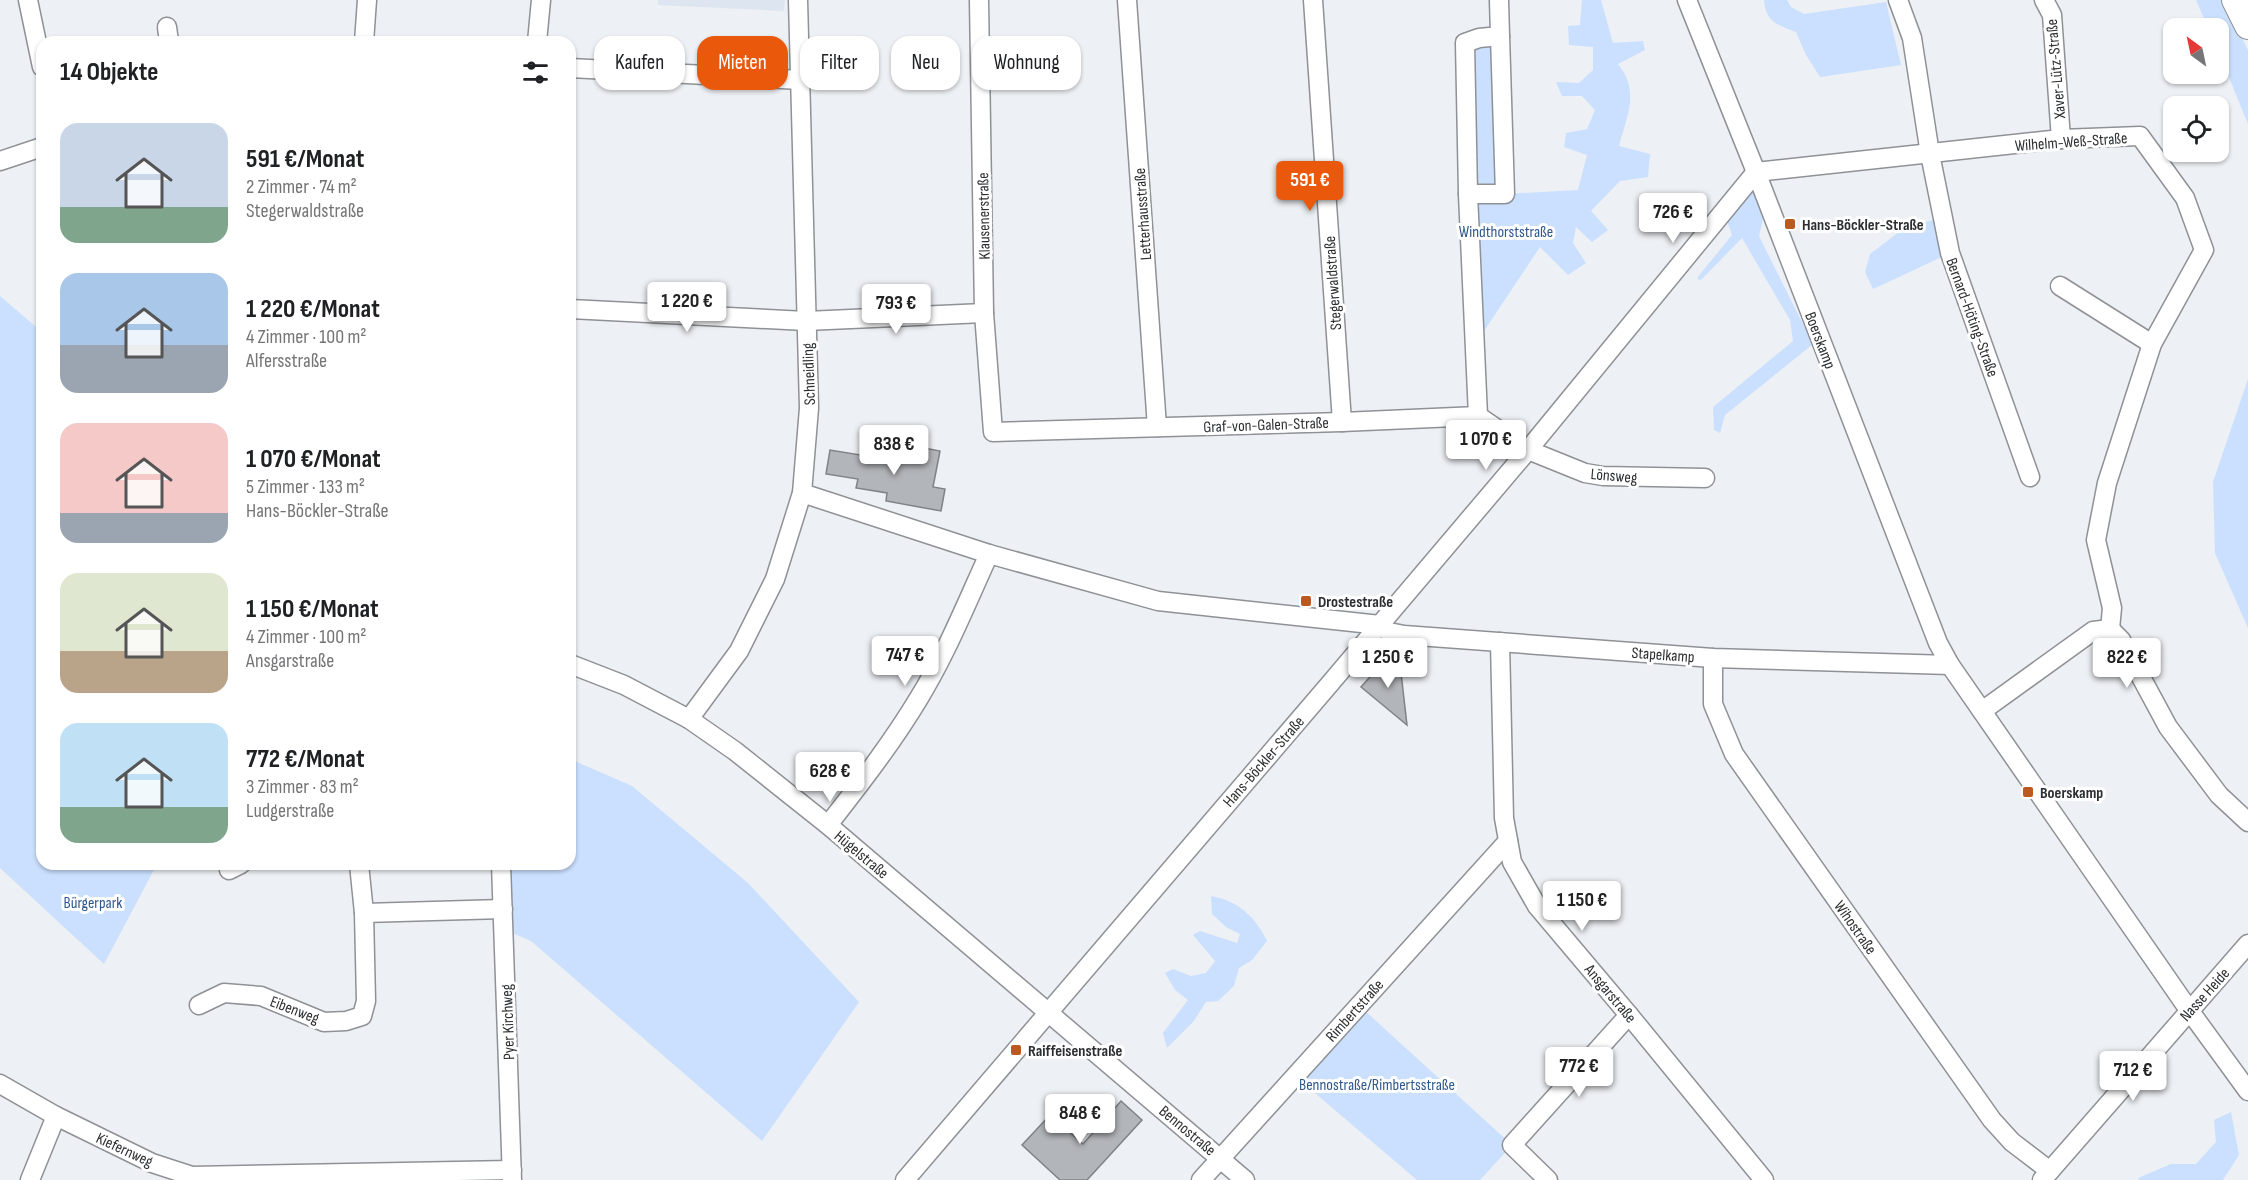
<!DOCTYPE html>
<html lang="de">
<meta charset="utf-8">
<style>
body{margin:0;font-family:"Sofia Sans Condensed",sans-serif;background:#f2f2f2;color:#202124;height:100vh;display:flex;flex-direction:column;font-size:22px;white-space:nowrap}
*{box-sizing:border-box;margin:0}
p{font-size:20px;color:#757577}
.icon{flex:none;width:33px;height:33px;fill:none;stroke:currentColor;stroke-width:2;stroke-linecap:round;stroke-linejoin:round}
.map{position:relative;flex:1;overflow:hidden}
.sheet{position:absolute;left:36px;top:36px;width:540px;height:834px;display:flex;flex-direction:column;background:#fff;border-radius:18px;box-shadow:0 2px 4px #0004}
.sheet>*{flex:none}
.top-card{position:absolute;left:594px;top:36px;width:570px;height:54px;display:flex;gap:12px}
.needle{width:39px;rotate:327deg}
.fabs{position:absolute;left:2163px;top:18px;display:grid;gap:12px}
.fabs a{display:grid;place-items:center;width:66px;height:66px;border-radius:12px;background:#fff;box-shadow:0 2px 4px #0004;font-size:30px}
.price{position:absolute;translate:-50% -51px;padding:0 14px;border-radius:6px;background:#fff;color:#222;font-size:20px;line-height:39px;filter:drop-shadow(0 2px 3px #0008)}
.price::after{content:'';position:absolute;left:50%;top:36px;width:18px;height:14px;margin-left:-9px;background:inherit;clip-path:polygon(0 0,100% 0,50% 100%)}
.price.active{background:#ea580c;color:#fff}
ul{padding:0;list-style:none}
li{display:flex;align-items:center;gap:18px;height:150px;padding:0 24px}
li span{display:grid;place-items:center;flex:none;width:168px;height:120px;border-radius:18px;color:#555}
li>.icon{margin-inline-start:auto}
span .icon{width:72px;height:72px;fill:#fffc;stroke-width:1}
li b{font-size:26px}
h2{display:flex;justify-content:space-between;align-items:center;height:72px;padding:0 24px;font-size:26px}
.chip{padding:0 21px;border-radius:18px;background:#fff;box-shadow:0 2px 4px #0004;font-size:21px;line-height:54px}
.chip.active{background:#ea580c;color:#fff}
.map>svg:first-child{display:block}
.built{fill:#dde5f0}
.green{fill:#cae0fe}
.building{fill:#b2b5b9;stroke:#7f8286;stroke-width:1.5}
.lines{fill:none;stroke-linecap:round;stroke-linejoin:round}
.minor-casing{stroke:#8e9195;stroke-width:21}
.highway-casing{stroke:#8e9195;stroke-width:28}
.minor{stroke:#fff;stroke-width:18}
.highway{stroke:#fff;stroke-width:26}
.poi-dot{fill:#bc5921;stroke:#fff;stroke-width:2}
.labels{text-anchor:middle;stroke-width:6;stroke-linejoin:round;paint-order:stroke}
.street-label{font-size:16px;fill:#2d2e30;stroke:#fff}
.poi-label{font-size:16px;font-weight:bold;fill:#2d2e30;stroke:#fff;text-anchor:start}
.park-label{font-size:16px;fill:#2f578c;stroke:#fff}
</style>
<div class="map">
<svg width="2248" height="1180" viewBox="0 0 2248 1180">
<rect width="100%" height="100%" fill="#edf0f4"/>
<polygon class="built" points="658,0 785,0 784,11 658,5"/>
<g class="green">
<path d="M 1582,0 L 1601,0 L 1613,43 L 1643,41 L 1645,50 L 1618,64 C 1640,91 1627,116 1619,146 L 1650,154 L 1648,177 L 1620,181 L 1591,211 L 1608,230 L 1592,242 L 1576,227 L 1573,243 L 1586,263 L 1568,275 L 1540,247 L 1476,343 L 1465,43 L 1500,36 L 1505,194 L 1578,190 L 1587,155 L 1564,147 L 1566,133 L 1587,129 L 1595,110 L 1582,96 L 1562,96 L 1556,82 L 1579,83 L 1593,70 L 1593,47 L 1569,45 L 1568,26 L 1580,25 Z"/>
<path d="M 1764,0 L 1787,0 L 1791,7 L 1804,14 L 1886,2 L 1901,65 L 1820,77 L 1806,55 L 1796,32 C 1777,24 1766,23 1764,0 Z"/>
<polygon points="2196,0 2223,0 2248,50 2248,124 2219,53 2218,28 2208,28"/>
<polygon points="1753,191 1763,219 1759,236 1813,344 1725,415 1720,433 1714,430 1713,407 1793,341 1790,320 1742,238 1702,279 1699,280 1697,278 1732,235 1727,221"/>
<polygon points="1934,220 1944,256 1873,289 1865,272 1870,254 1907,226"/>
<polygon points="0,296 42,332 42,864 157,864 104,964 0,868"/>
<polygon points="2248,379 2248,628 2215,553 2213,482"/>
<polygon points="570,759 632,786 748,883 859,1002 762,1141 531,941 503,929 501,864 570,864"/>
<path d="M 1211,896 C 1238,901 1255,916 1267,941 L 1252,960 L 1239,968 L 1234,986 L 1218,1001 L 1206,1002 L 1193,1022 L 1167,1048 L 1163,1033 L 1188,1000 L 1175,990 L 1165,973 L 1173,969 L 1191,976 L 1206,973 L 1215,961 L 1193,935 L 1200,931 L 1237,943 L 1240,934 L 1226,927 L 1212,914 Z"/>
<polygon points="1364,1010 1512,1145 1480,1180 1417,1180 1302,1082"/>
<polygon points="2231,1112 2239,1155 2223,1180 2139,1180 2138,1178 2171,1164 2196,1164 2216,1142 2214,1120"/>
</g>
<g class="building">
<polygon points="919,447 940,451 933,487 945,489 941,511 886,501 887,493 856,488 858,479 826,474 830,450 891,460 892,452 918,457"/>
<polygon points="1385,660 1391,665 1400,664 1407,725 1361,687"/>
<polygon points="1121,1101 1142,1120 1087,1180 1060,1180 1022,1145 1050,1115 1083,1144"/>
</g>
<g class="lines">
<g class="minor-casing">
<g id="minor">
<polyline points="28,0 42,67"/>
<polyline points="979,0 984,313 993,432 1342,422 1478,416 1528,450 1585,473 1603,476 1705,478"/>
<polyline points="1127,0 1157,427"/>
<polyline points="1313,0 1342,422"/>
<polyline points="1687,0 1756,172 1938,643 1950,665 2189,1010 2248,1091"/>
<polyline points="1898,0 1912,38 1930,154 1950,253 2030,477"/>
<polyline points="2044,0 2052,15 2061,139"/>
<polyline points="167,27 169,42"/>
<polyline points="364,42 367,0"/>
<polyline points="537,42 541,0"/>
<polyline points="570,68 801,80"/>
<polyline points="0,161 42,147"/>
<polyline points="1468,194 1505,194 1500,36"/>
<polyline points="2060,286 2152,344"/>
<polyline points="570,309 806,321 984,313"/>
<polyline points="1478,416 1468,194 1465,43 1479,38 1500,36 1499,0"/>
<polyline points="802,493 989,554 1158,601 1380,625 1389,632 1404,635 1713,658 1950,665"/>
<polyline points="1500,642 1504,818 1512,862 1537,906 1629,1015 1764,1180"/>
<polyline points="1713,658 1713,704 1734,754 1992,1120 2012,1142 2050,1171"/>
<polyline points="570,664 624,685 689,719 735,751 828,825 1245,1180"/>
<polyline points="1982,711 2093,631 2110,629 2121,640 2168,727 2219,795 2248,822"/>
<polyline points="689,719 739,651 775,579 802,493 809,408 798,0"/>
<path d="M 828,825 C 860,784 892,743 919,698 C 947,652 967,602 989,554"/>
<polyline points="359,864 364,913 503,909"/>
<polyline points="501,864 512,1180"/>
<polyline points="229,870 241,864"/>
<polyline points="199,1005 224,993 261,996 324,1022 346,1021 362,1016 366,1001 364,913"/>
<polyline points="0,1084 56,1116 152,1163 192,1176 512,1170"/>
<polyline points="30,1180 56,1116"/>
<polyline points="905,1180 1328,686 1528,450 1756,172 2061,139 2140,136 2185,198 2204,250 2152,344 2107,483 2096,540 2112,608 2110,629"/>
<polyline points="1201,1180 1508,841"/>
<polyline points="1548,1180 1512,1145 1629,1015"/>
<polyline points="2042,1180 2248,944"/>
</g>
</g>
<g class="highway-casing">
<polyline id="highway" points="2235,0 2248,26"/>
</g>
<use href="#minor" class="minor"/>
<use href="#highway" class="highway"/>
</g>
<g class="poi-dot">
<rect x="1784" y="218" width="12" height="12" rx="3"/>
<rect x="1300" y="595" width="12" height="12" rx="3"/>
<rect x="2022" y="786" width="12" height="12" rx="3"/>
<rect x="1010" y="1044" width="12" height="12" rx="3"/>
</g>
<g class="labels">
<g class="street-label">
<text transform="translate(2055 69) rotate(-95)" y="6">Xaver-Lütz-Straße</text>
<text transform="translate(2071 141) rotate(-4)" y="6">Wilhelm-Weß-Straße</text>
<text transform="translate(1142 214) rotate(-94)" y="6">Letterhausstraße</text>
<text transform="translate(983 216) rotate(-91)" y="6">Klausenerstraße</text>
<text transform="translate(1332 283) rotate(-94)" y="6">Stegerwaldstraße</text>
<text transform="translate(1973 317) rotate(70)" y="6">Bernard-Höting-Straße</text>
<text transform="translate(1821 340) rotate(69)" y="6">Boerskamp</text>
<text transform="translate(808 374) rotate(-92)" y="6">Schneidling</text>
<text transform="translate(1266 424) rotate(-2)" y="6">Graf-von-Galen-Straße</text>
<text transform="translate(1614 475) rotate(5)" y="6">Lönsweg</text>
<text transform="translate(1663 654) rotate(4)" y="6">Stapelkamp</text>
<text transform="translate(1263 761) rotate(-49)" y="6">Hans-Böckler-Straße</text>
<text transform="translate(862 854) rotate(40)" y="6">Hügelstraße</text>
<text transform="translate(1856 927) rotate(55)" y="6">Wihostraße</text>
<text transform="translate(1611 993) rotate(50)" y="6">Ansgarstraße</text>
<text transform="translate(2204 994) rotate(-48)" y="6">Nasse Heide</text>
<text transform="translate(295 1009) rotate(21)" y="6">Eibenweg</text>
<text transform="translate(1354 1010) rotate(-48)" y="6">Rimbertstraße</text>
<text transform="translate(507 1022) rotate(-92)" y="6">Pyer Kirchweg</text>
<text transform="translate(1188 1130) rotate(40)" y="6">Bennostraße</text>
<text transform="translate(125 1149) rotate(25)" y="6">Kiefernweg</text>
</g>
<g class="poi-label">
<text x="1802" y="230">Hans-Böckler-Straße</text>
<text x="1318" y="607">Drostestraße</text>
<text x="2040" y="798">Boerskamp</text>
<text x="1028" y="1056">Raiffeisenstraße</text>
</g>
<g class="park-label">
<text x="1506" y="237">Windthorststraße</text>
<text x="93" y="908">Bürgerpark</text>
<text x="1377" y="1090">Bennostraße/Rimbertsstraße</text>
</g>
</g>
</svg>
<div class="fabs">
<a><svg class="needle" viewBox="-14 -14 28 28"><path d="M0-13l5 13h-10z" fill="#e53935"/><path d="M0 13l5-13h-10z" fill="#757577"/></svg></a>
<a><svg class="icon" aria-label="locate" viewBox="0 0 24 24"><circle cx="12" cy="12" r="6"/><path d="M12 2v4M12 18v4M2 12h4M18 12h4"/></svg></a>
</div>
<b class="price active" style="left:1310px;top:212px">591 €</b>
<b class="price" style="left:1673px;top:244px">726 €</b>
<b class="price" style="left:687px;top:333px">1 220 €</b>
<b class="price" style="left:896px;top:335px">793 €</b>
<b class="price" style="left:1486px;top:471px">1 070 €</b>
<b class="price" style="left:894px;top:476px">838 €</b>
<b class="price" style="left:905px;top:687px">747 €</b>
<b class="price" style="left:1388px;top:689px">1 250 €</b>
<b class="price" style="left:2127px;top:689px">822 €</b>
<b class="price" style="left:830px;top:803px">628 €</b>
<b class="price" style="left:1582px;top:932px">1 150 €</b>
<b class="price" style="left:1579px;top:1098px">772 €</b>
<b class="price" style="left:2133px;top:1102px">712 €</b>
<b class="price" style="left:1080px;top:1145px">848 €</b>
<div class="top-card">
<a class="chip">Kaufen</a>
<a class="chip active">Mieten</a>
<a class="chip">Filter</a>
<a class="chip">Neu</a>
<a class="chip">Wohnung</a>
</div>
<section class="sheet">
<h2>14 Objekte<svg class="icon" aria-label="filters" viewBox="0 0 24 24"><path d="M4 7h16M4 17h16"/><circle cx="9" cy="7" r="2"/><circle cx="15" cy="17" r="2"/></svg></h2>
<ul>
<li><span style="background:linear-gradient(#c9d6e8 70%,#7fa58c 0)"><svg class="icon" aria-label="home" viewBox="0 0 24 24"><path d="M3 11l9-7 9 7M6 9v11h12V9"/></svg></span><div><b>591 €/Monat</b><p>2 Zimmer · 74 m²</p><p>Stegerwaldstraße</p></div></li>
<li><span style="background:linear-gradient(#a9c7e8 60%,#9aa5b1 0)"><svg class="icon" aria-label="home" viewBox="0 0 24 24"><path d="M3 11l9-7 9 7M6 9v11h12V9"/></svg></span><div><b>1 220 €/Monat</b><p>4 Zimmer · 100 m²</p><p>Alfersstraße</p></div></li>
<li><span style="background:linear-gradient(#f6c9c9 75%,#9aa5b1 0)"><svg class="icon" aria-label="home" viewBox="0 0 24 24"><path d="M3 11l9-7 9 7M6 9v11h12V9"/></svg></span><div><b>1 070 €/Monat</b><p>5 Zimmer · 133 m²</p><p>Hans-Böckler-Straße</p></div></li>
<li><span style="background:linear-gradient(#dfe7d0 65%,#b9a48a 0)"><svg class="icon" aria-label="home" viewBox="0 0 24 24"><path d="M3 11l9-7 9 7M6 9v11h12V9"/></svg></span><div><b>1 150 €/Monat</b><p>4 Zimmer · 100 m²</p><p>Ansgarstraße</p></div></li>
<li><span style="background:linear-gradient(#bfe0f5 70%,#7fa58c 0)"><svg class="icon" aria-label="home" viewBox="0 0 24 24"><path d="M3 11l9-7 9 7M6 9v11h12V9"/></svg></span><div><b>772 €/Monat</b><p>3 Zimmer · 83 m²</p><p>Ludgerstraße</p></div></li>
</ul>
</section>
</div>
